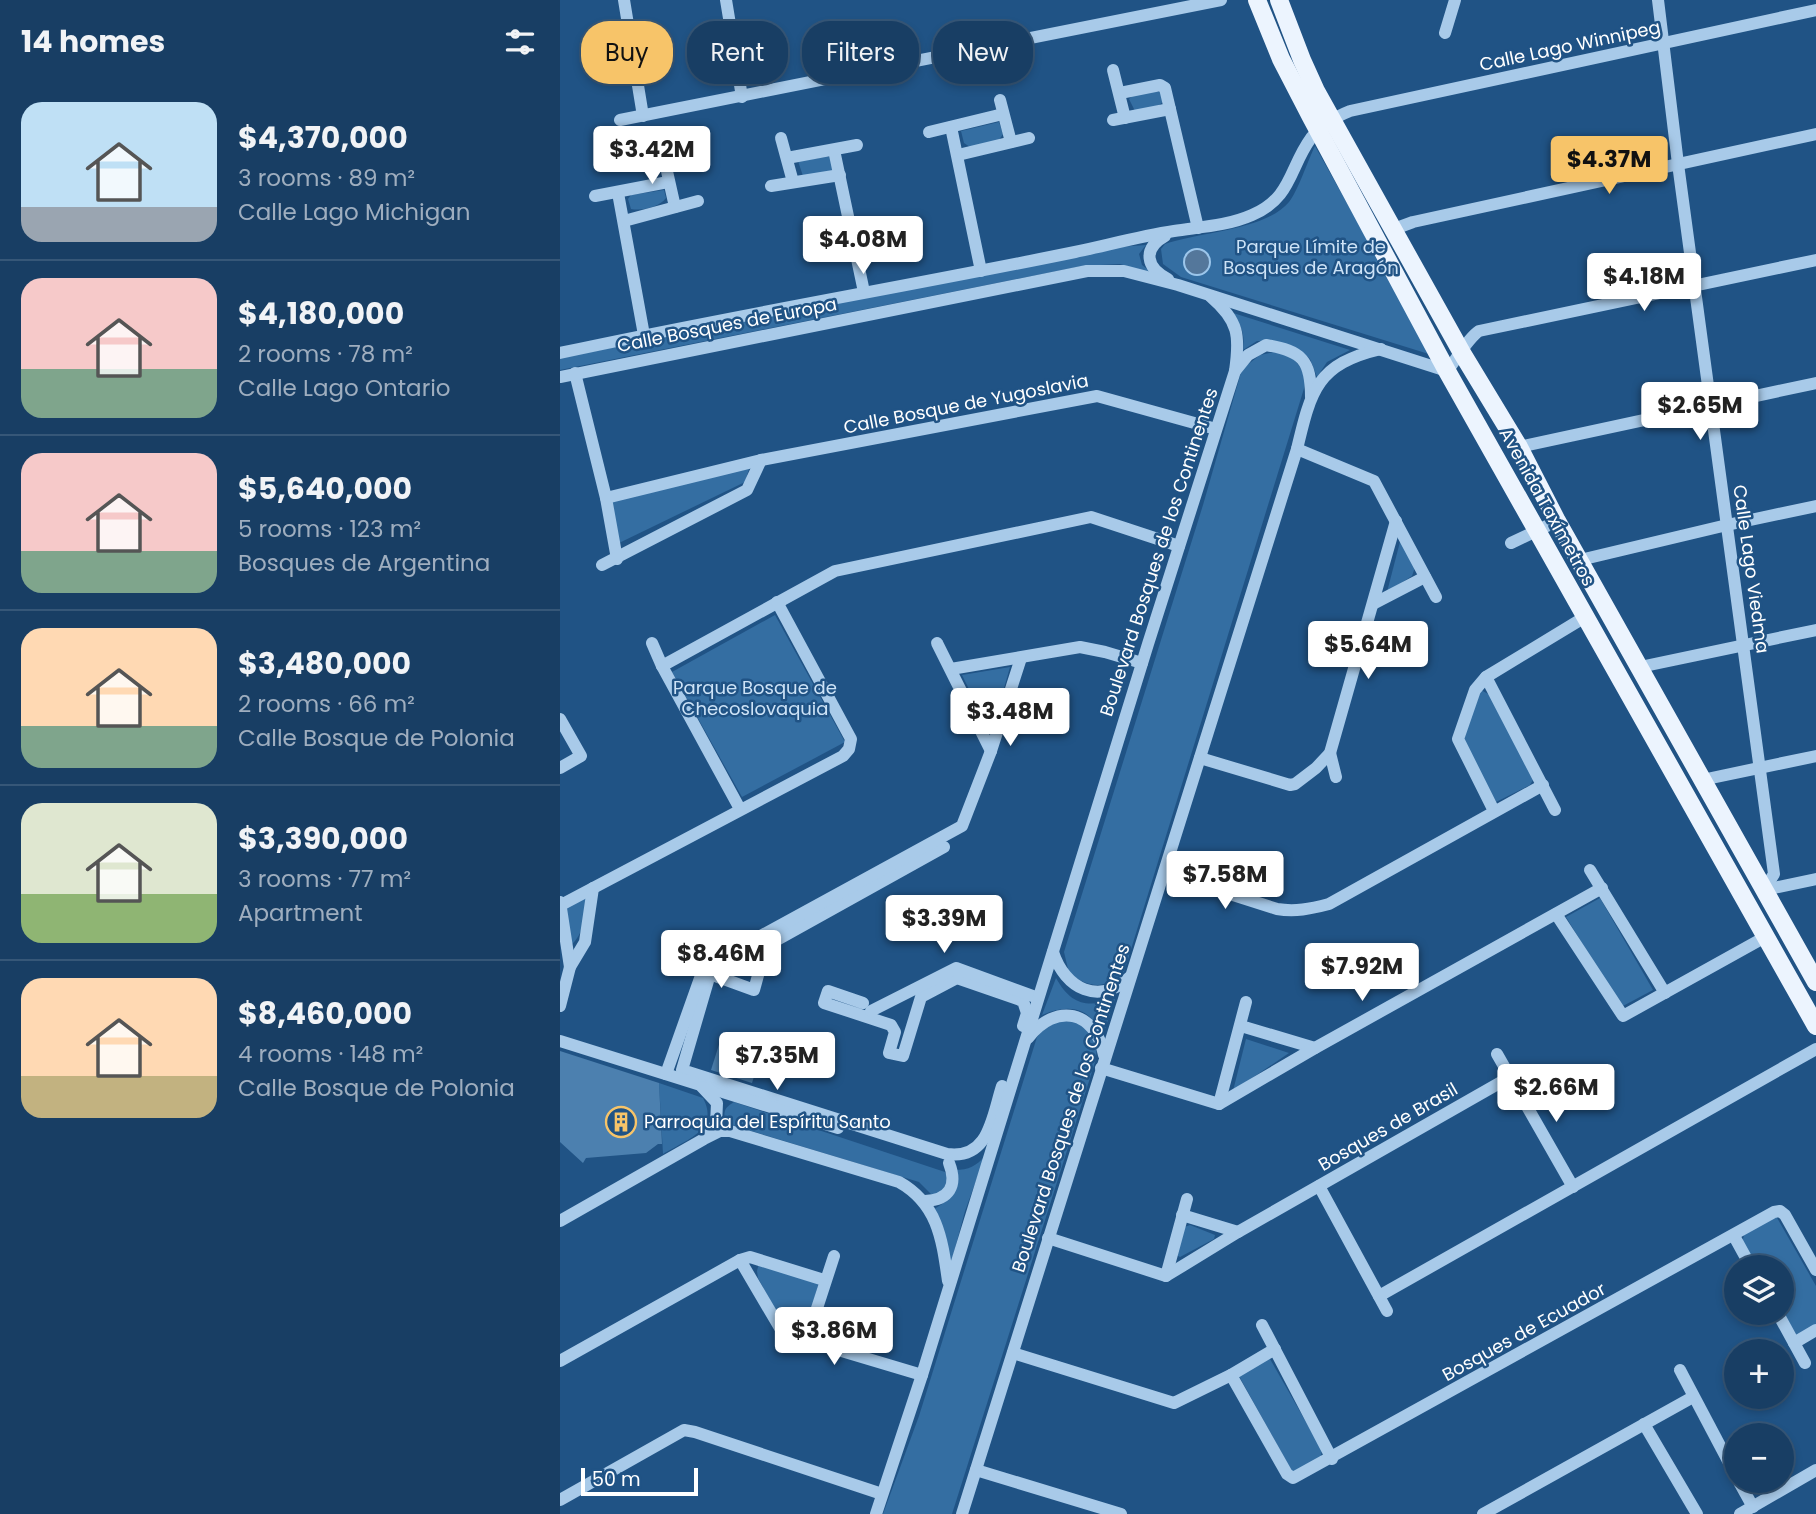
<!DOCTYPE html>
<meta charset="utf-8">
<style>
body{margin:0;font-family:Poppins,sans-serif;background:#25496d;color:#f1f3f6;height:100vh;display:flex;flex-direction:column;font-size:26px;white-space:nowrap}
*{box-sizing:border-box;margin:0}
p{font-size:23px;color:#9faebf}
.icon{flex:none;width:38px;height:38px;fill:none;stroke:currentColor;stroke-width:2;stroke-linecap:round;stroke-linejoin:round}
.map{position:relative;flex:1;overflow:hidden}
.details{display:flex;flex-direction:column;background:#183e64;width:560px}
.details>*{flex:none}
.top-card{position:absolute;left:21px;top:21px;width:665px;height:63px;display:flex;gap:14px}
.fabs{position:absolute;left:1164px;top:1255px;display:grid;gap:14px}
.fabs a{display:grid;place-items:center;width:70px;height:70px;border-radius:50%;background:#183e64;box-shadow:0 4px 10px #0003,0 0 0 2px #365778;font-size:35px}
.scale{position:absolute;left:21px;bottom:18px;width:117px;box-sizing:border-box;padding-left:7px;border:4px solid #fff;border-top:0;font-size:19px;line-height:24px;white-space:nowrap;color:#fff;-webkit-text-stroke:5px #205385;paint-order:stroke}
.price{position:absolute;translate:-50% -60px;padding:0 16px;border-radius:7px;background:#fff;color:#222;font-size:23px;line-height:46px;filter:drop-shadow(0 2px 4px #0008)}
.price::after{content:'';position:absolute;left:50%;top:42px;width:21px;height:16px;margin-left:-10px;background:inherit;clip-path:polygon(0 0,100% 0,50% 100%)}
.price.on{background:#f7c469;color:#111}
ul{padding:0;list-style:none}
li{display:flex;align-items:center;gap:21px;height:175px;padding:0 21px}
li+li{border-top:2px solid #365778}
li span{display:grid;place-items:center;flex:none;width:196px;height:140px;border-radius:21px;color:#555}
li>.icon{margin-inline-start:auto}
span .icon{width:84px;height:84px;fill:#fffc;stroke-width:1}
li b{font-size:30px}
h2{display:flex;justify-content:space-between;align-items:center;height:84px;padding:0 21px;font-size:30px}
.tag{padding:0 24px;border-radius:28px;background:#183e64;box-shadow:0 4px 10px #0003,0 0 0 2px #365778;font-size:24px;line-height:63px}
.tag.on{background:#f7c469;color:#111}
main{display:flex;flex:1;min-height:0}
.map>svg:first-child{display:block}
.green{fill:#346ea2}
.water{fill:#54779b;stroke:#9cc6eb;stroke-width:2}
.building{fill:#4c80af}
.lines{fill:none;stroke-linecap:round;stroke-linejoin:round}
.minor{stroke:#a8cae9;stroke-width:12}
.major{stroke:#ecf4fe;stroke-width:18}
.labels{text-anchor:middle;stroke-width:5;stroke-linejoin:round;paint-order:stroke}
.street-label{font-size:18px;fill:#fff;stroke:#205385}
.park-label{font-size:18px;fill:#cde3f7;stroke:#205385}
.poi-label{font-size:18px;fill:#fff;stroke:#205385;text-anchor:start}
</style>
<main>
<section class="details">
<h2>14 homes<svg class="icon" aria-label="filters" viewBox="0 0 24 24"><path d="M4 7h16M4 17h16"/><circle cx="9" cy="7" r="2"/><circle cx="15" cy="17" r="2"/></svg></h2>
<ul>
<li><span style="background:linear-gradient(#bfe0f5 75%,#9aa5b1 0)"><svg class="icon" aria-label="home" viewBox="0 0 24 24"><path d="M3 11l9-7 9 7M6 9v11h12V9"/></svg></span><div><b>$4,370,000</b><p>3 rooms · 89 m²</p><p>Calle Lago Michigan</p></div></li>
<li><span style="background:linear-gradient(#f6c9c9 65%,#7fa58c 0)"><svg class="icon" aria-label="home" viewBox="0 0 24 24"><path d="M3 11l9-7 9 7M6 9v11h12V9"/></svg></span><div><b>$4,180,000</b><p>2 rooms · 78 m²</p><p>Calle Lago Ontario</p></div></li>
<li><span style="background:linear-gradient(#f6c9c9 70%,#7fa58c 0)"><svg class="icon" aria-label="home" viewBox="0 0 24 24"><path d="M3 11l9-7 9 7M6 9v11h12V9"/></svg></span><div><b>$5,640,000</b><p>5 rooms · 123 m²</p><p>Bosques de Argentina</p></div></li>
<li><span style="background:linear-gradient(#ffd9b3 70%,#7fa58c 0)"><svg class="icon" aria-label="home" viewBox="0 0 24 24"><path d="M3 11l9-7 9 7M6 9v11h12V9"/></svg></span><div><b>$3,480,000</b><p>2 rooms · 66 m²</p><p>Calle Bosque de Polonia</p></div></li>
<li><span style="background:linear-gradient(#dfe7d0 65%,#8fb573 0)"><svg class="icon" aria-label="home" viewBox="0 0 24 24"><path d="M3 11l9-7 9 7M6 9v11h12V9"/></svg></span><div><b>$3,390,000</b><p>3 rooms · 77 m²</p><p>Apartment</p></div></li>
<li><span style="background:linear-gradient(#ffd9b3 70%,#c2b280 0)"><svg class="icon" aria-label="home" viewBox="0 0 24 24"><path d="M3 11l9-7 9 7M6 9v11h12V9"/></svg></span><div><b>$8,460,000</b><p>4 rooms · 148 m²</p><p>Calle Bosque de Polonia</p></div></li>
</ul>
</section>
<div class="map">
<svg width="1256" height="1514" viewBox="0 0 1256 1514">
<rect width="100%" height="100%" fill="#205385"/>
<g class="green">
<polygon points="592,91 602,92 605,100 598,106 575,111 569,99 572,96"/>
<polygon points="439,122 443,134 437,143 413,149 404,143 401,131"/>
<path d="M 755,146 L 872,355 L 621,277 L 603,264 L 601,249 L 605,244 C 638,232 706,230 729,202 C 738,191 748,160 755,146 Z"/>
<polygon points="273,156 276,170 243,176 238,161"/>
<path d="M 104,190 L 106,198 C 99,207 83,211 71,209 L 68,199 L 71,195 Z"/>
<polygon points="586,245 579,254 582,265 595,275 560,264 522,266 0,370 0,358 558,247"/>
<path d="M 670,312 L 790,350 L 767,362 L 757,377 L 750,359 L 738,349 L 710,341 L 697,341 L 683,350 C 685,333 682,325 670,312 Z"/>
<path d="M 714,352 C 733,355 741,363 746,382 L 564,972 C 546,990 528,988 509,973 L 504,952 L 643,505 L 682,369 L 700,355 Z"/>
<polygon points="189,469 185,482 59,543 49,493"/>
<polygon points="841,538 855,567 852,576 827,592"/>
<polygon points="215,615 285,742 182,797 112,672"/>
<polygon points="450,667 431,734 402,675"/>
<polygon points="921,690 930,695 974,778 970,785 936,802 903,739"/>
<path d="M 26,898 C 27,914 23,935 11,945 L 3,907 Z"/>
<polygon points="1040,898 1093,990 1061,1007 1006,917"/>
<path d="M 496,978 C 511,1005 527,1008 555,999 L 542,1038 C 532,1007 510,1003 482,1015 Z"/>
<polygon points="499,1020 526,1024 537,1041 536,1059 392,1514 323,1514 359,1416 477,1037 482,1031"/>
<polygon points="686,1039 729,1053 673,1091"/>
<path d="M 99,1083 L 143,1098 C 160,1130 126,1140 103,1154 Z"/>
<path d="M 174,1102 L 385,1172 L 388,1179 L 382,1192 L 372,1195 L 359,1182 L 172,1125 L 165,1120 C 163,1110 166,1107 174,1102 Z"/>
<path d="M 425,1156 L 405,1211 L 389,1271 L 374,1209 C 389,1201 403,1188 395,1170 C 409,1170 416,1166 425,1156 Z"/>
<polygon points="1216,1216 1256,1286 1256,1328 1238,1338 1222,1310 1222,1267 1196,1267 1182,1243 1184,1235"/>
<polygon points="630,1225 655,1235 654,1239 620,1257 615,1254 622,1228"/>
<polygon points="199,1263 257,1281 258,1286 245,1329 239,1333 225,1327 198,1278 197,1271"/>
<polygon points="703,1359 710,1359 762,1450 760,1461 736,1474 731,1470 679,1376"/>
</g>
<circle class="water" cx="637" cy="262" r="13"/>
<g class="building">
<polygon points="163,1032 204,1045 192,1083 151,1070"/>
<polygon points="0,1051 99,1083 102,1144 98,1144 86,1153 26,1158 23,1163 0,1142"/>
</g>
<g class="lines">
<g class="minor">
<polyline points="64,0 83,116"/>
<polyline points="166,0 182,97"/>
<polyline points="1098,0 1118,164 1214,874 1204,890"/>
<polyline points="885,33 895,0"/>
<polyline points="553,70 565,118"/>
<polyline points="560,93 600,85 605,88 638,228"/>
<polyline points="440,100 451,142"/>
<polyline points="60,120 661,0"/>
<polyline points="553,120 610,109"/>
<polyline points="391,127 421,271"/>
<polyline points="369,132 443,114"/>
<polyline points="221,138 233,182"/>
<polyline points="274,150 304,292"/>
<polyline points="398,155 469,138"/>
<polyline points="104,158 115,207"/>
<polyline points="227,158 297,145"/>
<polyline points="211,186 280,175"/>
<polyline points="58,193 84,335"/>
<polyline points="35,196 108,182"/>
<polyline points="64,221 138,201"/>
<polyline points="834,229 853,222 1256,134"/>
<path d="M 605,236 C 582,249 586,268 608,279"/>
<path d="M 0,353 C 171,316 344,287 515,252 C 548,245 581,236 614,231 C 640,227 667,226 692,215 C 732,198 729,168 751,138 C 761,125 775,117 790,111 L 1256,10"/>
<path d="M 675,371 L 688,355 L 706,345 C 742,351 751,360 751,397"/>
<polyline points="15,373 46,498 57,559"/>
<path d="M 0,377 L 527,271 L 564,271 L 618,285 L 887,371 C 897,359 907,339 919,331 L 1256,260"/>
<polyline points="959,447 1256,383"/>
<polyline points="737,449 814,481 876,597"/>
<polyline points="46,498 201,460 537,396 656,429"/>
<polyline points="951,543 997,521"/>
<polyline points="1020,560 1167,525 1256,506"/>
<polyline points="42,565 187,490 201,460"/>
<polyline points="813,604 865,577"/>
<polyline points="92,643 102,666 180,809"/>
<polyline points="377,643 431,751"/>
<polyline points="102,666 275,571 531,517 619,546"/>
<polyline points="1080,667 1256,630"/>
<polyline points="391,669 520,647 545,652 582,663"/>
<polyline points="926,677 995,810"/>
<polyline points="0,719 21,756 0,768"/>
<polyline points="770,753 776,777"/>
<polyline points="640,758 730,785 735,784 756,768 770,753 836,521"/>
<polyline points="1142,780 1256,756"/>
<polyline points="934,811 898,739 915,690 926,677 1025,617"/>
<path d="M 384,847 L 206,946 L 194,990 L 150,974 L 122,1070 L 387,1154 C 429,1160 432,1117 442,1086"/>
<polyline points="1030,870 1105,993"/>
<path d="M 604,873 L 717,909 C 735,912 750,909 769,904 L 983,785"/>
<polyline points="1204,890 1256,879"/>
<polyline points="0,902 10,967"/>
<polyline points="1,905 283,756 289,749 291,739 217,602"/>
<polyline points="996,914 1063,1016 1207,936"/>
<path d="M 493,952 C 505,989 539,1006 570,977"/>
<polyline points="303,1003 268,991 264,1003 331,1025 335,1032 329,1053 343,1056 361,997 397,978 463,1001 467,1013 463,1026"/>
<polyline points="0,1006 10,967 25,942 33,888"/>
<polyline points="311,1011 396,968 478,998"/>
<polyline points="681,1026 755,1048"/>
<path d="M 468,1038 C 496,1002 535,1010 544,1055"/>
<polyline points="0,1041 278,1128"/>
<polyline points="937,1054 1013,1187"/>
<polyline points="541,1068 659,1104 755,1048 1042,888"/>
<polyline points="106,1074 144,967 402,826 431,751 461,658"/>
<polyline points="142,1087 157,1103 156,1124 147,1136"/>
<polyline points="659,1104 686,1002"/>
<polyline points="759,1186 827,1311"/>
<path d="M 365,1201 C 389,1200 398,1186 389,1163"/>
<polyline points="622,1215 678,1232"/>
<path d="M 0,1221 L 144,1139 L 160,1131 L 170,1131 L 339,1182 C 378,1204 382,1239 388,1281"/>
<polyline points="1174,1236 1191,1267"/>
<polyline points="488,1238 606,1276 678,1232 950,1077"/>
<polyline points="180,1260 220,1328 228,1335 362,1375"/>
<polyline points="606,1276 627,1199"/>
<polyline points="819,1296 1256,1049"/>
<polyline points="1217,1312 1245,1363"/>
<polyline points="702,1325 772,1459"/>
<polyline points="246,1342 274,1256"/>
<polyline points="1234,1343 1256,1330"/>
<polyline points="453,1353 614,1403 671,1375 715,1349"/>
<polyline points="0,1361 180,1260 190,1257 264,1280"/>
<polyline points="1120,1370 1176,1476"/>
<polyline points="671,1375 727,1474 733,1478 1214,1212 1220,1211 1225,1215 1256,1270"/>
<polyline points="1084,1424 1137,1514"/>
<polyline points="416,1470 561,1514"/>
<polyline points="1178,1480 1193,1507"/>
<polyline points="0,1500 124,1430 135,1432 322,1494"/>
<path d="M 316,1514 L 362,1375 L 588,644 L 675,371 C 680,336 679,321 651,297"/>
<path d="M 402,1514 L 737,449 C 751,390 757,364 821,349"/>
<polyline points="923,1514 1133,1397"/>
<polyline points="1180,1514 1256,1470"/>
</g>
<g class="major">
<polyline points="697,0 721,59 751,117 887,371 1256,1026"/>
<polyline points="719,0 742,60 756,91 902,353 959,447 997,521 1256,982"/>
</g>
</g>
<defs>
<g id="building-ring" transform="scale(1.575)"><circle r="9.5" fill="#205385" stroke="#f7c469" stroke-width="1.5"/><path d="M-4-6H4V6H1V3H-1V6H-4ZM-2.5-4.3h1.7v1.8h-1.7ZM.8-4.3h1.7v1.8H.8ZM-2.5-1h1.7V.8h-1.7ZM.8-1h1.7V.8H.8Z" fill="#f7c469"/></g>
</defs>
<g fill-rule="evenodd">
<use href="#building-ring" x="61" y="1122"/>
</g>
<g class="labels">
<g class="street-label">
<text transform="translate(1010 46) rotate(-12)" y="6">Calle Lago Winnipeg</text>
<text transform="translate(167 325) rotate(-11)" y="6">Calle Bosques de Europa</text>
<text transform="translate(406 404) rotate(-11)" y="6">Calle Bosque de Yugoslavia</text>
<text transform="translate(987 507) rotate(61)" y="6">Avenida Taxímetros</text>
<text transform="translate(599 552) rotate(-72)" y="6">Boulevard Bosques de los Continentes</text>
<text transform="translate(1191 569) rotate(82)" y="6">Calle Lago Viedma</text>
<text transform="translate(511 1108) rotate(-72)" y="6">Boulevard Bosques de los Continentes</text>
<text transform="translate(828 1127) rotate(-30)" y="6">Bosques de Brasil</text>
<text transform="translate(964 1332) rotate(-29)" y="6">Bosques de Ecuador</text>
</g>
<g class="park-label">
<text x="751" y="253">Parque Límite de<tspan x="751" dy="21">Bosques de Aragón</tspan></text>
<text x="195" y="694">Parque Bosque de<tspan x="195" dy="21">Checoslovaquia</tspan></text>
</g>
<g class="poi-label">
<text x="84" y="1128">Parroquia del Espíritu Santo</text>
</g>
</g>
</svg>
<div class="fabs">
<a><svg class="icon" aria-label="layers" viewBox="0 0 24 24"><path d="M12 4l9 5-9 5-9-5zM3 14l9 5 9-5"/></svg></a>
<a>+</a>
<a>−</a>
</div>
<div class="scale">50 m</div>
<b class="price" style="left:92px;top:186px">$3.42M</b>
<b class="price on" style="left:1049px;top:196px">$4.37M</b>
<b class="price" style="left:303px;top:276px">$4.08M</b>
<b class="price" style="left:1084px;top:313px">$4.18M</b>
<b class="price" style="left:1140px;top:442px">$2.65M</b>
<b class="price" style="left:808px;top:681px">$5.64M</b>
<b class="price" style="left:450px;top:748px">$3.48M</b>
<b class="price" style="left:665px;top:911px">$7.58M</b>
<b class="price" style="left:384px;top:955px">$3.39M</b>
<b class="price" style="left:161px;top:990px">$8.46M</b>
<b class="price" style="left:802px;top:1003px">$7.92M</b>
<b class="price" style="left:217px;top:1092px">$7.35M</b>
<b class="price" style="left:996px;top:1124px">$2.66M</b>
<b class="price" style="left:274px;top:1367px">$3.86M</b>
<div class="top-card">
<a class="tag on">Buy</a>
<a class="tag">Rent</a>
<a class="tag">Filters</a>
<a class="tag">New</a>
</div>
</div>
</main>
